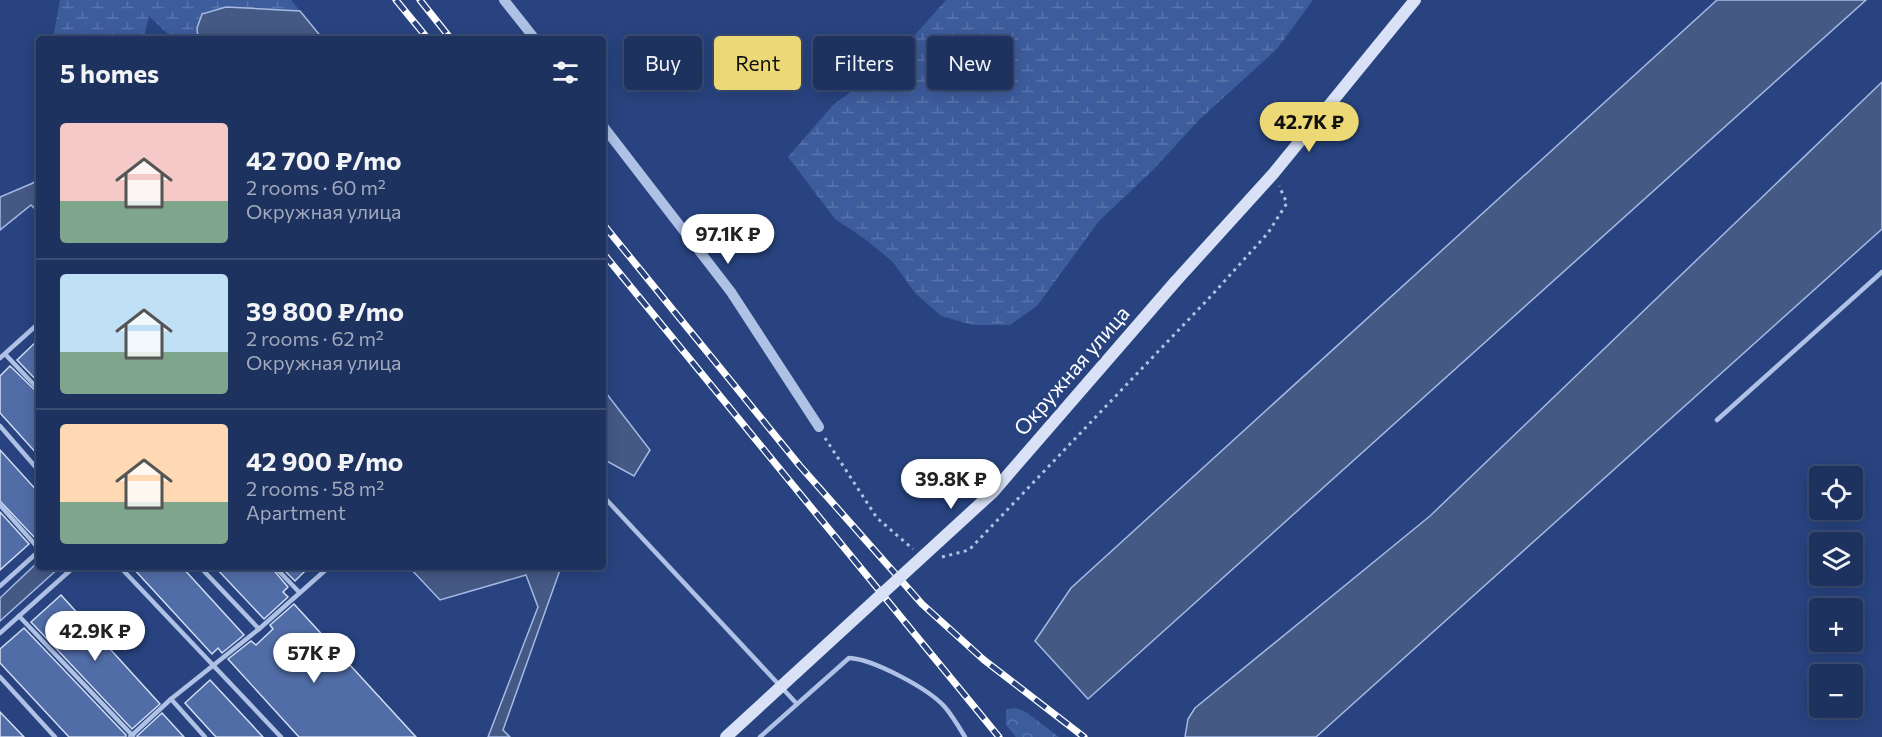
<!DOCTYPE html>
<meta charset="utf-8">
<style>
body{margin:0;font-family:Commissioner,sans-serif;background:#263a65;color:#f1f3f6;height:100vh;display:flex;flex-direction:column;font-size:22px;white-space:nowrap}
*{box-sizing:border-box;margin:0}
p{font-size:20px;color:#a1aabd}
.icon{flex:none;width:33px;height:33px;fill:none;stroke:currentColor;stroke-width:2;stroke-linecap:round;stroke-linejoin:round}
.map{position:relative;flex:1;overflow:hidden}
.sheet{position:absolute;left:36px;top:36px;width:570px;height:534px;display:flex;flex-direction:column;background:#1e325f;border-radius:6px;box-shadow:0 3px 15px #0003,0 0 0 2px #3c4d74}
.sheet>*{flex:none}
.hud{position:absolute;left:624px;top:36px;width:570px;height:54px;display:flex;gap:12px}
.buttons{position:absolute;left:1809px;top:466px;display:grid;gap:12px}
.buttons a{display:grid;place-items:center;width:54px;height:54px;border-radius:6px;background:#1e325f;box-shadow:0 3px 15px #0003,0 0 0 2px #3c4d74;font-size:30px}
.price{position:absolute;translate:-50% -51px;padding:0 14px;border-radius:21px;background:#fff;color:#222;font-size:20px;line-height:39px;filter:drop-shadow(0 2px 3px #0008)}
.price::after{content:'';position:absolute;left:50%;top:36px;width:18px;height:14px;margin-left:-9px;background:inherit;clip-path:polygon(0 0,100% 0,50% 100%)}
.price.selected{background:#ecd875;color:#111}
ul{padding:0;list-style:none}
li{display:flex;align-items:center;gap:18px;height:150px;padding:0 24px}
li+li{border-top:2px solid #3c4d74}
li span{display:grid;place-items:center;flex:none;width:168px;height:120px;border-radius:6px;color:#555}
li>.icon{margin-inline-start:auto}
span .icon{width:72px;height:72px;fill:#fffc;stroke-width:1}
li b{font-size:26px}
h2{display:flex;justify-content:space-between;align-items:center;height:72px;padding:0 24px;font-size:26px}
.chip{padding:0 21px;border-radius:6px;background:#1e325f;box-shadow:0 3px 15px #0003,0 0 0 2px #3c4d74;font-size:21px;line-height:54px}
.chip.selected{background:#ecd875;color:#111}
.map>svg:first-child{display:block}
.forest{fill:url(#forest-crowns)}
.wetland{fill:url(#wetland-marsh)}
.water{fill:#455985;stroke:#a4bae5;stroke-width:1.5}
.building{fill:#516da7;stroke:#d2ddf4;stroke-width:1.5}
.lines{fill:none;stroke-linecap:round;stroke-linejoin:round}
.path{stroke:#afc1e5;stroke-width:3;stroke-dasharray:3 4.5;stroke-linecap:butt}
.service{stroke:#afc1e5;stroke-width:4.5}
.tertiary{stroke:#afc1e5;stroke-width:10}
.secondary{stroke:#d8e1f5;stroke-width:12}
.rail-casing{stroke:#fff;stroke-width:7}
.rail{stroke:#28437f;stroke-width:4.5;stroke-dasharray:14;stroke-linecap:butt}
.secondary-bridge{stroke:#d8e1f5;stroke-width:12}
.labels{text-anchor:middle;stroke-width:5;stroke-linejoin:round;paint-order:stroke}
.street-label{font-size:21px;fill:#fff;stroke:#28437f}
</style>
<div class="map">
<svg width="1882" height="737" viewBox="0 0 1882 737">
<defs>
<pattern id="forest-crowns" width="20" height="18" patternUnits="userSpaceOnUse" patternTransform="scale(1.5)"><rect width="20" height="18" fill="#3d5c9c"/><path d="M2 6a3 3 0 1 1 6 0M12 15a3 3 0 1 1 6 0" fill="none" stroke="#5a74ab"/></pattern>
<pattern id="wetland-marsh" width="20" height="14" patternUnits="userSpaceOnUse" patternTransform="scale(1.5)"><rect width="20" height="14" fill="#3d5c9c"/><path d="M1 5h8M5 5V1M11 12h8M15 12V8" fill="none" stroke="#5a74ab"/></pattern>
</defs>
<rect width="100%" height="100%" fill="#28437f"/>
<polygon class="forest" points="1016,708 1026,712 1059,737 1016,737 1006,725 1006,709"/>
<g class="wetland">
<polygon points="60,0 291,0 300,11 226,7 197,28 198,39 173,39 149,16 144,39 53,39"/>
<polygon points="946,0 1313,0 1277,49 1200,119 1153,170 1099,221 1037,306 1010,325 973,325 941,316 915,293 893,262 865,239 835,219 788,157 833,105 891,62"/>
</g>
<g class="water">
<polygon points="1717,0 1866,0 1088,699 1035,641 1071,588"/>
<polygon points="226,7 300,11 323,39 198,39 197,28 202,14"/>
<polygon points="1882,82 1882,229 1316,737 1185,737 1188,719 1195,708 1430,516"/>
<polygon points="39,177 39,213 31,205 0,230 0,197 33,183"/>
<polygon points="603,389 650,450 634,476 603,459"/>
<polygon points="39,561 39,567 60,567 0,621 0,598"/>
<polygon points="409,567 561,567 503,730 510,737 488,737 538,607 526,575 440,600"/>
</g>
<g class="building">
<polygon points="39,339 39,383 17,360"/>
<polygon points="10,366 39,394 39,456 0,413 0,376"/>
<polygon points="0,450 39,493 39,535 35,538 0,501"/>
<polygon points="0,512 29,544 0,570"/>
<polygon points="132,567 182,567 244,635 222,653 218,648 212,654"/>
<polygon points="215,567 271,567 288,587 283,592 288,597 264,619"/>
<polygon points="281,567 309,567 295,581"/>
<polygon points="61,595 160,704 132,729 31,622"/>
<polygon points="294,604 416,737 299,737 228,659 251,641 256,645 273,629 270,625"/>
<polygon points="24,628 126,735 126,737 69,737 0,663 0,649"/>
<polygon points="210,680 263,737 216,737 185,703"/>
<polygon points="0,712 24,737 0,737"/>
<polygon points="162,713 184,737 137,737 137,736"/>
</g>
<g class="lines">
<g class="path">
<polyline points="825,438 877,518 913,549"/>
<polyline points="942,557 969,550 1211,296 1268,233 1287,203 1279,186"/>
</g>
<g class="service">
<polyline points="5,354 39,390"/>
<polyline points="0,358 39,323"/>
<polyline points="1717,420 1882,272"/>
<polyline points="0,426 39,471"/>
<polyline points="603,496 797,704"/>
<polyline points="0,505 39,549"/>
<polyline points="120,567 281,737"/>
<polyline points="200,567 259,629 329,567"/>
<polyline points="275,567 299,592"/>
<polyline points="0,586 39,551"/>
<polyline points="19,616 133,736"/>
<polyline points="0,633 74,567"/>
<polyline points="0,677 55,737"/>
<polyline points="171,699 205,737"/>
<polyline points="130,737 171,699 259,629"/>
<path d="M 760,737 L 849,658 C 873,659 927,688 944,706 C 952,715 959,727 965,737"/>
</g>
<g class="tertiary">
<polyline points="504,0 535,39"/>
<polyline points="603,126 731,292 819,427"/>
</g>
<polyline class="secondary" points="1175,282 1273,174 1415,0"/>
<g class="rail-casing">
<g id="rail">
<polyline points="396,0 428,39"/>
<polyline points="420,0 451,39"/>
<polyline points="603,224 800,466 922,604 984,660 1084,737"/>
<polyline points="603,253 999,737"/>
</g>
</g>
<use href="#rail" class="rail"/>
<polyline class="secondary-bridge" points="726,737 993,492 1175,282"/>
</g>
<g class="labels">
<g class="street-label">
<text transform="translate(1072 371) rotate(-49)" y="7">Окружная улица</text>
</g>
</g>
</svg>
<div class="buttons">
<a><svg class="icon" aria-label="locate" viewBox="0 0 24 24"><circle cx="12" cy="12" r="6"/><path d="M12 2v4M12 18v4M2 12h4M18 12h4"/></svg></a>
<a><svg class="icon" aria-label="layers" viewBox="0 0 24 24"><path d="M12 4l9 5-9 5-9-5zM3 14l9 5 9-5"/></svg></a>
<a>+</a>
<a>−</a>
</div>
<b class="price selected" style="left:1309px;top:153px">42.7K ₽</b>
<b class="price" style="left:728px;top:265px">97.1K ₽</b>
<b class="price" style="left:951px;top:510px">39.8K ₽</b>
<b class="price" style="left:95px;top:662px">42.9K ₽</b>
<b class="price" style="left:314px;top:684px">57K ₽</b>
<div class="hud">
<a class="chip">Buy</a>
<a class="chip selected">Rent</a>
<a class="chip">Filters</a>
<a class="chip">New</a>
</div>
<section class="sheet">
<h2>5 homes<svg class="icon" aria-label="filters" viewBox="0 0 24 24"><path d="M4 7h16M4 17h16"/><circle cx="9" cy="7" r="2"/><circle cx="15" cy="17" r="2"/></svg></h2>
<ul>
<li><span style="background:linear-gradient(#f6c9c9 65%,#7fa58c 0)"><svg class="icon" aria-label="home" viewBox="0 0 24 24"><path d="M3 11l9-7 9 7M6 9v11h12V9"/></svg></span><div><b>42 700 ₽/mo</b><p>2 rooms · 60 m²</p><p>Окружная улица</p></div></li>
<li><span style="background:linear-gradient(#bfe0f5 65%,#7fa58c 0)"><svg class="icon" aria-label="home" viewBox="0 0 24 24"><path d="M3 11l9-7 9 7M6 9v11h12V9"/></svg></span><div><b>39 800 ₽/mo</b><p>2 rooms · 62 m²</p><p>Окружная улица</p></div></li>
<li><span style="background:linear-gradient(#ffd9b3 65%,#7fa58c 0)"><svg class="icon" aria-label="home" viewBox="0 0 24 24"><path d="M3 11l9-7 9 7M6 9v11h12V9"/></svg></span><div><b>42 900 ₽/mo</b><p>2 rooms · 58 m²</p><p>Apartment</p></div></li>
</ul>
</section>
</div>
